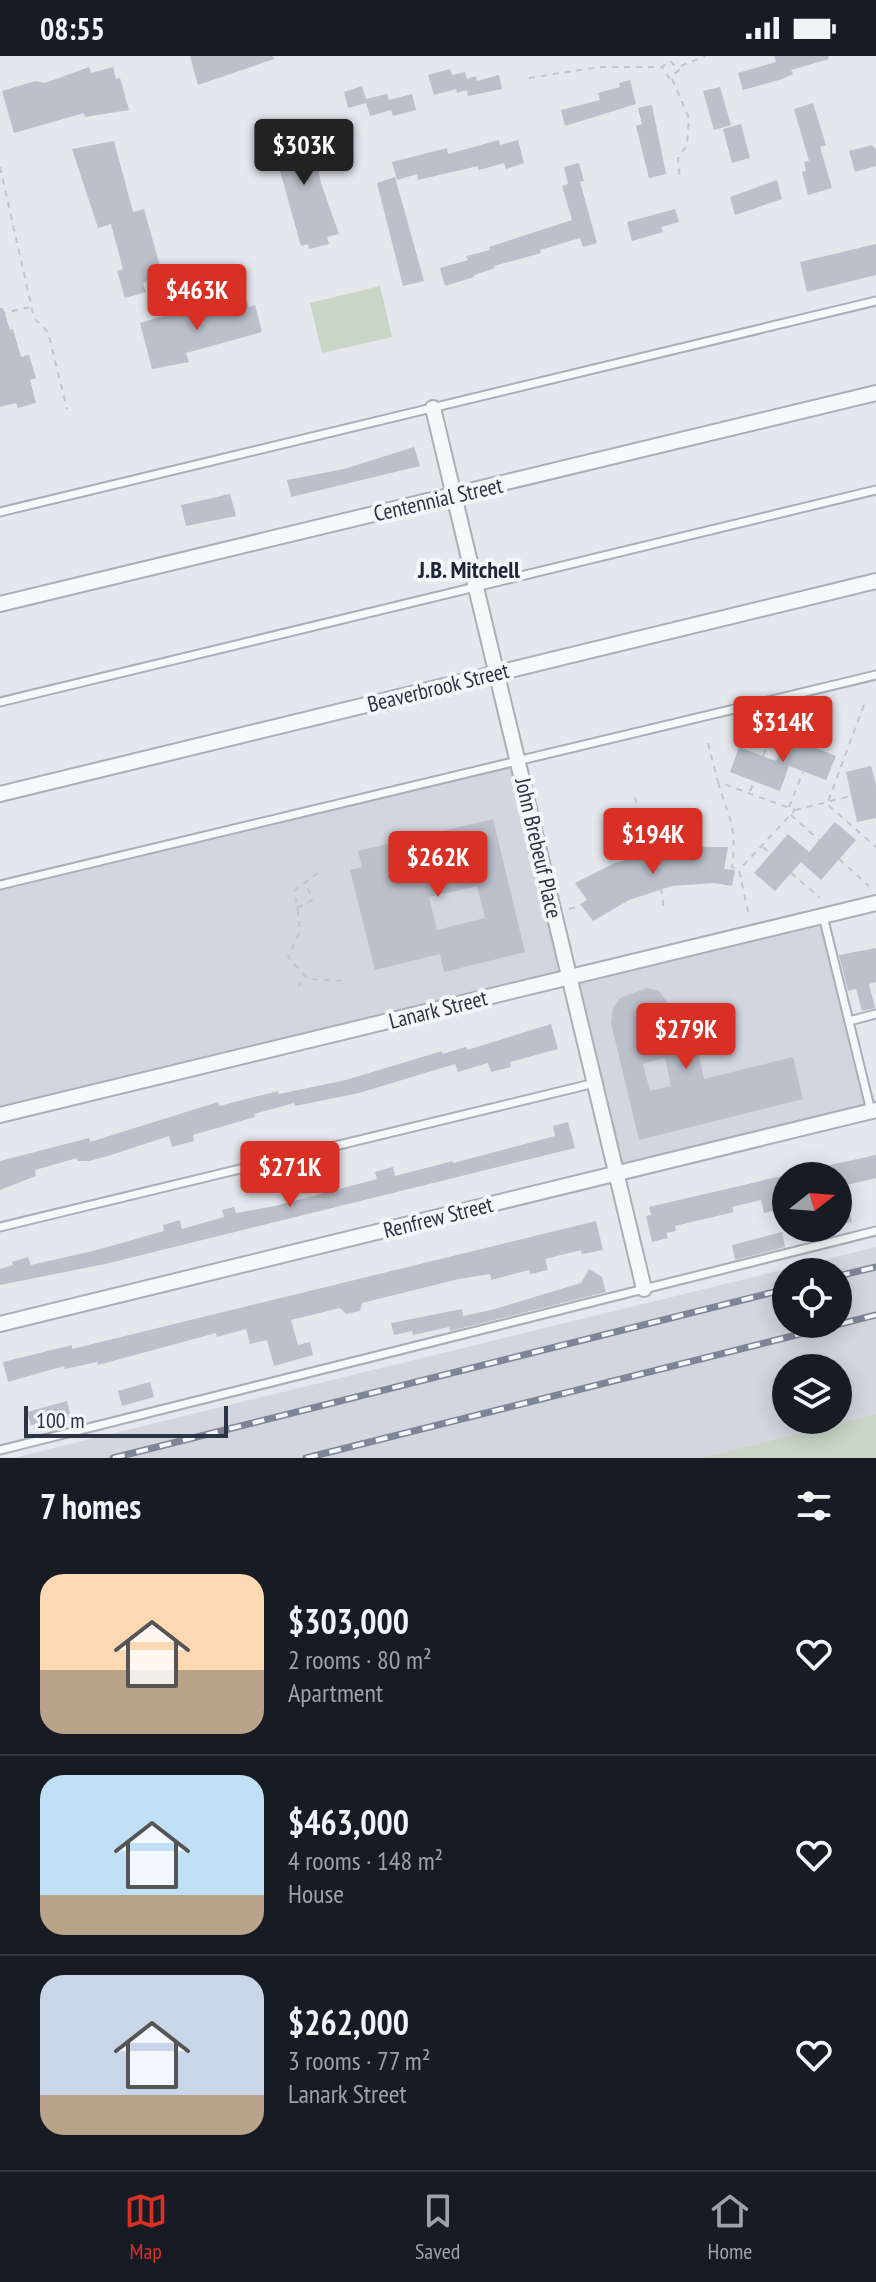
<!DOCTYPE html>
<meta charset="utf-8">
<style>
body{margin:0;font-family:"PT Sans Narrow",sans-serif;background:#20242c;color:#f1f3f6;height:100vh;display:flex;flex-direction:column;font-size:30px;white-space:nowrap}
*{box-sizing:border-box;margin:0}
p{font-size:26px;color:#9ea1a6}
.icon{flex:none;width:44px;height:44px;fill:none;stroke:currentColor;stroke-width:2;stroke-linecap:round;stroke-linejoin:round}
.map{position:relative;height:1402px;overflow:hidden}
.side{display:flex;flex-direction:column;background:#171b24;flex:1}
.side>*{flex:none}
.needle{width:52px;rotate:73deg}
.fabs{position:absolute;left:772px;top:1106px;display:grid;gap:16px}
.fabs a{display:grid;place-items:center;width:80px;height:80px;border-radius:50%;background:#171b24;box-shadow:0 4px 20px #0003;font-size:40px}
.scale{position:absolute;left:24px;bottom:20px;width:204px;box-sizing:border-box;padding-left:8px;border:4px solid #2b3445;border-top:0;font-size:22px;line-height:28px;white-space:nowrap;color:#2b3445;-webkit-text-stroke:6px #f4f6f9;paint-order:stroke}
.price{position:absolute;translate:-50% -68px;padding:0 18px;border-radius:8px;background:#d93025;color:#fff;font-size:26px;line-height:52px;filter:drop-shadow(0 2px 4px #0008)}
.price::after{content:'';position:absolute;left:50%;top:48px;width:24px;height:18px;margin-left:-12px;background:inherit;clip-path:polygon(0 0,100% 0,50% 100%)}
.price.selected{background:#222;color:#fff}
ul{padding:0;list-style:none}
li{display:flex;align-items:center;gap:24px;height:200px;padding:0 40px}
li+li{border-top:2px solid #363941}
li span{display:grid;place-items:center;flex:none;width:224px;height:160px;border-radius:24px;color:#555}
li>.icon{margin-inline-start:auto}
span .icon{width:96px;height:96px;fill:#fffc;stroke-width:1}
li b{font-size:34px}
h2{display:flex;justify-content:space-between;align-items:center;height:96px;padding:0 40px;font-size:34px}
.status{display:flex;justify-content:space-between;align-items:center;height:56px;padding:0 40px;background:#171b24;direction:ltr}
.status svg{height:22px;fill:currentColor}
.menu{display:flex;justify-content:space-around;align-items:center;height:112px;border-top:2px solid #363941;background:#171b24;font-size:22px;color:#9ea1a6}
.menu a{display:grid;justify-items:center;gap:4px}
.menu .selected{color:#d93025}
.map>svg:first-child{display:block}
.built{fill:#d2d6de;fill-rule:evenodd}
.green{fill:#c9d6c5}
.building{fill:#bbc0ca;fill-rule:evenodd}
.lines{fill:none;stroke-linecap:round;stroke-linejoin:round}
.service-casing{stroke:#a9aeb7;stroke-width:11}
.minor-casing{stroke:#a9aeb7;stroke-width:18}
.path{stroke:#c2c5cb;stroke-width:2;stroke-dasharray:6 6;stroke-linecap:butt}
.service{stroke:#f7f8fa;stroke-width:7}
.minor{stroke:#f7f8fa;stroke-width:14}
.rail-casing{stroke:#7d8696;stroke-width:7}
.rail{stroke:#f4f6f9;stroke-width:4;stroke-dasharray:12;stroke-linecap:butt}
.labels{text-anchor:middle;stroke-width:8;stroke-linejoin:round;paint-order:stroke}
.street-label{font-size:22px;fill:#2b3445;stroke:#f4f6f9}
.neighbourhood-label{font-size:24px;font-weight:bold;fill:#1d2536;stroke:#f4f6f9}
</style>
<div class="status"><b>08:55</b><svg viewBox="0 0 49 12"><path d="M0 12V9h3v3zM5 12V6h3v6zM10 12V3h3v9zM15 12V0h3v12zM26 1h20v11H26zM47 4h2v5h-2z"/></svg></div>
<div class="map">
<svg width="876" height="1402" viewBox="0 0 876 1402">
<rect width="100%" height="100%" fill="#e4e7ec"/>
<g class="built">
<polygon points="518,705 570,921 823,860 871,1055 617,1118 570,922 0,1059 0,829"/>
<path d="M 876,1191 L 876,1358 L 701,1402 L 13,1402 ZM 786,1216 L 838,1216 L 838,1268 L 786,1268 ZM 786,1312 L 838,1312 L 838,1364 L 786,1364 Z"/>
</g>
<g class="green">
<polygon points="380,230 392,281 322,297 310,247"/>
<polygon points="876,1358 876,1402 701,1402"/>
</g>
<g class="building">
<polygon points="190,0 273,0 274,3 198,29"/>
<polygon points="774,0 828,0 829,3 791,14 793,18 782,23 743,34 738,17 776,6"/>
<polygon points="89,11 91,17 113,11 116,23 120,22 129,54 85,61 84,57 14,77 2,35 35,25 45,27"/>
<polygon points="450,13 452,19 465,16 467,23 476,20 477,25 499,19 502,33 468,40 467,34 457,37 456,33 434,39 428,19"/>
<polygon points="630,24 636,48 565,70 561,54 600,44 598,37 620,31 619,27"/>
<polygon points="362,30 366,43 387,38 389,44 412,38 416,54 393,60 391,54 370,60 366,47 348,52 344,36"/>
<polygon points="720,31 731,69 714,74 703,35"/>
<polygon points="813,47 826,89 820,91 832,132 808,139 802,116 806,115 804,106 809,105 794,53"/>
<polygon points="652,49 666,118 649,122 636,70 642,68 638,52"/>
<polygon points="741,68 750,102 732,107 723,73"/>
<polygon points="295,70 297,77 310,73 321,127 339,178 327,181 329,188 309,193 308,188 301,190 271,83 279,81 277,75"/>
<polygon points="499,84 500,89 518,84 524,107 506,113 504,107 479,114 478,110 418,124 417,118 397,124 392,106 447,92 448,98"/>
<polygon points="114,85 133,156 144,153 163,221 143,227 146,236 125,242 117,215 123,213 111,168 98,172 72,93"/>
<polygon points="872,89 876,93 876,110 855,116 849,95"/>
<polygon points="579,107 584,125 580,126 597,187 583,191 580,182 540,194 541,197 494,210 495,212 474,219 474,221 445,230 440,212 468,204 466,200 490,194 489,191 572,164 562,130 568,128 564,111"/>
<polygon points="395,121 424,225 403,230 377,127"/>
<polygon points="777,124 782,143 735,159 730,141"/>
<polygon points="675,153 679,166 661,171 663,176 632,185 627,166"/>
<polygon points="876,188 876,219 807,236 800,206"/>
<polygon points="246,243 249,251 255,249 262,276 186,297 189,306 152,313 140,267 182,255 183,260"/>
<polygon points="0,252 3,252 10,274 13,273 21,301 29,299 36,322 30,324 36,347 18,352 16,347 0,351"/>
<polygon points="414,391 420,410 291,441 287,424 344,413"/>
<polygon points="230,438 236,460 186,470 181,449"/>
<polygon points="786,680 836,700 826,724 789,710 780,735 730,716 739,691 776,705"/>
<polygon points="871,710 876,729 876,762 857,766 846,716"/>
<path d="M 493,763 L 525,896 L 444,916 L 440,898 L 375,914 L 350,814 L 362,811 L 358,795 ZM 477,830 L 485,862 L 437,874 L 429,841 Z"/>
<polygon points="835,766 856,784 821,824 801,806 775,835 754,817 788,778 809,796"/>
<polygon points="672,791 728,791 724,813 735,814 732,830 714,827 672,830 629,844 593,865 580,848 587,844 575,827 615,807"/>
<polygon points="876,892 876,926 869,928 875,952 862,955 856,933 848,935 839,899"/>
<path d="M 647,932 L 659,935 L 674,956 L 690,956 L 704,1023 L 793,1001 L 803,1043 L 639,1084 L 611,967 L 613,952 L 620,942 ZM 665,1002 L 671,1030 L 650,1035 L 643,1008 Z"/>
<polygon points="551,968 558,993 510,1006 511,1011 491,1016 488,1007 458,1016 455,1008 359,1037 295,1050 294,1047 254,1058 255,1061 193,1079 194,1085 172,1091 169,1080 108,1100 89,1105 78,1105 77,1102 35,1114 36,1120 0,1134 0,1105 89,1082 90,1086 218,1046 219,1050 278,1035 279,1038 346,1024 442,995 442,998 466,991 467,994"/>
<polygon points="568,1066 575,1092 105,1208 0,1229 0,1213 13,1209 12,1206 28,1201 31,1209 93,1195 164,1175 163,1169 180,1164 182,1173 224,1161 222,1154 234,1151 236,1157 275,1150 377,1123 375,1116 393,1111 395,1120 453,1105 453,1107 555,1080 553,1070"/>
<polygon points="876,1099 876,1122 843,1130 852,1166 841,1168 838,1120 799,1120 798,1116"/>
<polygon points="786,1119 784,1152 764,1157 761,1144 732,1151 734,1156 675,1170 676,1175 666,1177 668,1182 652,1186 646,1160 651,1159 649,1151"/>
<polygon points="596,1165 603,1194 582,1198 581,1194 545,1203 548,1214 530,1218 529,1214 491,1224 490,1218 459,1223 362,1247 360,1255 346,1258 340,1252 291,1264 298,1289 310,1286 313,1299 274,1310 267,1284 250,1288 246,1273 217,1281 216,1277 98,1309 97,1306 65,1313 64,1310 8,1326 3,1306 72,1289 72,1293"/>
<polygon points="782,1176 785,1191 735,1204 732,1189"/>
<polygon points="589,1213 602,1221 606,1236 450,1275 449,1271 413,1279 412,1275 394,1279 391,1267 462,1253 463,1260 495,1253 581,1227"/>
<polygon points="150,1326 154,1341 122,1350 118,1335"/>
<polygon points="67,1345 71,1362 31,1369 27,1356"/>
</g>
<g class="lines">
<g class="service-casing">
<g id="service">
<polyline points="0,456 876,245"/>
<polyline points="0,646 876,434"/>
<polyline points="0,829 876,619"/>
<polyline points="823,860 871,1055"/>
<polyline points="849,965 876,958"/>
<polyline points="0,1171 595,1027"/>
<polyline points="0,1394 876,1175"/>
</g>
</g>
<g class="minor-casing">
<g id="minor">
<polyline points="433,352 644,1233"/>
<polyline points="0,548 876,337"/>
<polyline points="0,738 876,525"/>
<polyline points="0,1059 876,847"/>
<polyline points="0,1268 876,1054"/>
</g>
</g>
<g class="path">
<polyline points="681,10 705,0"/>
<polyline points="529,22 599,11 662,11 670,5 679,14 669,22 662,11"/>
<polyline points="672,23 689,62 687,89 678,103 680,124"/>
<polyline points="0,111 34,262 48,276 67,353"/>
<polyline points="0,258 30,251"/>
<polyline points="864,649 827,748 876,791"/>
<polyline points="708,687 718,726 795,754 739,814"/>
<polyline points="812,690 824,659"/>
<polyline points="763,700 774,671"/>
<path d="M 718,726 C 729,763 737,769 732,811 L 739,814 L 749,860"/>
<polyline points="750,735 754,726"/>
<polyline points="635,741 646,797"/>
<polyline points="789,751 803,716"/>
<polyline points="795,754 851,740"/>
<polyline points="791,759 819,784"/>
<polyline points="763,791 771,798"/>
<polyline points="839,803 869,830"/>
<polyline points="318,817 295,834 300,875 288,901 308,923 344,925"/>
<polyline points="791,817 820,842"/>
<polyline points="661,832 664,854"/>
<polyline points="297,852 312,844 305,826"/>
<polyline points="569,853 581,850"/>
<polyline points="299,931 302,921"/>
</g>
<use href="#service" class="service"/>
<use href="#minor" class="minor"/>
<g class="rail-casing">
<g id="rail">
<polyline points="838,1220 876,1211"/>
<polyline points="113,1402 786,1233"/>
<polyline points="306,1402 876,1259"/>
</g>
</g>
<use href="#rail" class="rail"/>
</g>
<g class="labels">
<g class="street-label">
<text transform="translate(438 443) rotate(-13)" y="8">Centennial Street</text>
<text transform="translate(438 631) rotate(-14)" y="8">Beaverbrook Street</text>
<text transform="translate(539 792) rotate(77)" y="8">John Brebeuf Place</text>
<text transform="translate(438 953) rotate(-14)" y="8">Lanark Street</text>
<text transform="translate(438 1161) rotate(-14)" y="8">Renfrew Street</text>
</g>
<g class="neighbourhood-label">
<text x="469" y="522">J.B. Mitchell</text>
</g>
</g>
</svg>
<div class="fabs">
<a><svg class="needle" viewBox="-14 -14 28 28"><path d="M0-13l5 13h-10z" fill="#e53935"/><path d="M0 13l5-13h-10z" fill="#9ea1a6"/></svg></a>
<a><svg class="icon" aria-label="locate" viewBox="0 0 24 24"><circle cx="12" cy="12" r="6"/><path d="M12 2v4M12 18v4M2 12h4M18 12h4"/></svg></a>
<a><svg class="icon" aria-label="layers" viewBox="0 0 24 24"><path d="M12 4l9 5-9 5-9-5zM3 14l9 5 9-5"/></svg></a>
</div>
<div class="scale">100 m</div>
<b class="price selected" style="left:304px;top:131px">$303K</b>
<b class="price" style="left:197px;top:276px">$463K</b>
<b class="price" style="left:783px;top:708px">$314K</b>
<b class="price" style="left:653px;top:820px">$194K</b>
<b class="price" style="left:438px;top:843px">$262K</b>
<b class="price" style="left:686px;top:1015px">$279K</b>
<b class="price" style="left:290px;top:1153px">$271K</b>
</div>
<section class="side">
<h2>7 homes<svg class="icon" aria-label="filters" viewBox="0 0 24 24"><path d="M4 7h16M4 17h16"/><circle cx="9" cy="7" r="2"/><circle cx="15" cy="17" r="2"/></svg></h2>
<ul>
<li><span style="background:linear-gradient(#ffd9b3 60%,#b9a48a 0)"><svg class="icon" aria-label="home" viewBox="0 0 24 24"><path d="M3 11l9-7 9 7M6 9v11h12V9"/></svg></span><div><b>$303,000</b><p>2 rooms · 80 m²</p><p>Apartment</p></div><svg class="icon" aria-label="heart" viewBox="0 0 24 24"><path d="M12 20l-8-8c-3-5 5-10 8-4 3-6 11-1 8 4z"/></svg></li>
<li><span style="background:linear-gradient(#bfe0f5 75%,#b9a48a 0)"><svg class="icon" aria-label="home" viewBox="0 0 24 24"><path d="M3 11l9-7 9 7M6 9v11h12V9"/></svg></span><div><b>$463,000</b><p>4 rooms · 148 m²</p><p>House</p></div><svg class="icon" aria-label="heart" viewBox="0 0 24 24"><path d="M12 20l-8-8c-3-5 5-10 8-4 3-6 11-1 8 4z"/></svg></li>
<li><span style="background:linear-gradient(#c9d6e8 75%,#b9a48a 0)"><svg class="icon" aria-label="home" viewBox="0 0 24 24"><path d="M3 11l9-7 9 7M6 9v11h12V9"/></svg></span><div><b>$262,000</b><p>3 rooms · 77 m²</p><p>Lanark Street</p></div><svg class="icon" aria-label="heart" viewBox="0 0 24 24"><path d="M12 20l-8-8c-3-5 5-10 8-4 3-6 11-1 8 4z"/></svg></li>
</ul>
</section>
<nav class="menu">
<a class="selected"><svg class="icon" aria-label="map" viewBox="0 0 24 24"><path d="M3 6l6-2 6 2 6-2v14l-6 2-6-2-6 2zM9 4v14M15 6v14"/></svg>Map</a>
<a><svg class="icon" aria-label="saved" viewBox="0 0 24 24"><path d="M7 4h10v16l-5-4-5 4z"/></svg>Saved</a>
<a><svg class="icon" aria-label="home" viewBox="0 0 24 24"><path d="M3 11l9-7 9 7M6 9v11h12V9"/></svg>Home</a>
</nav>
